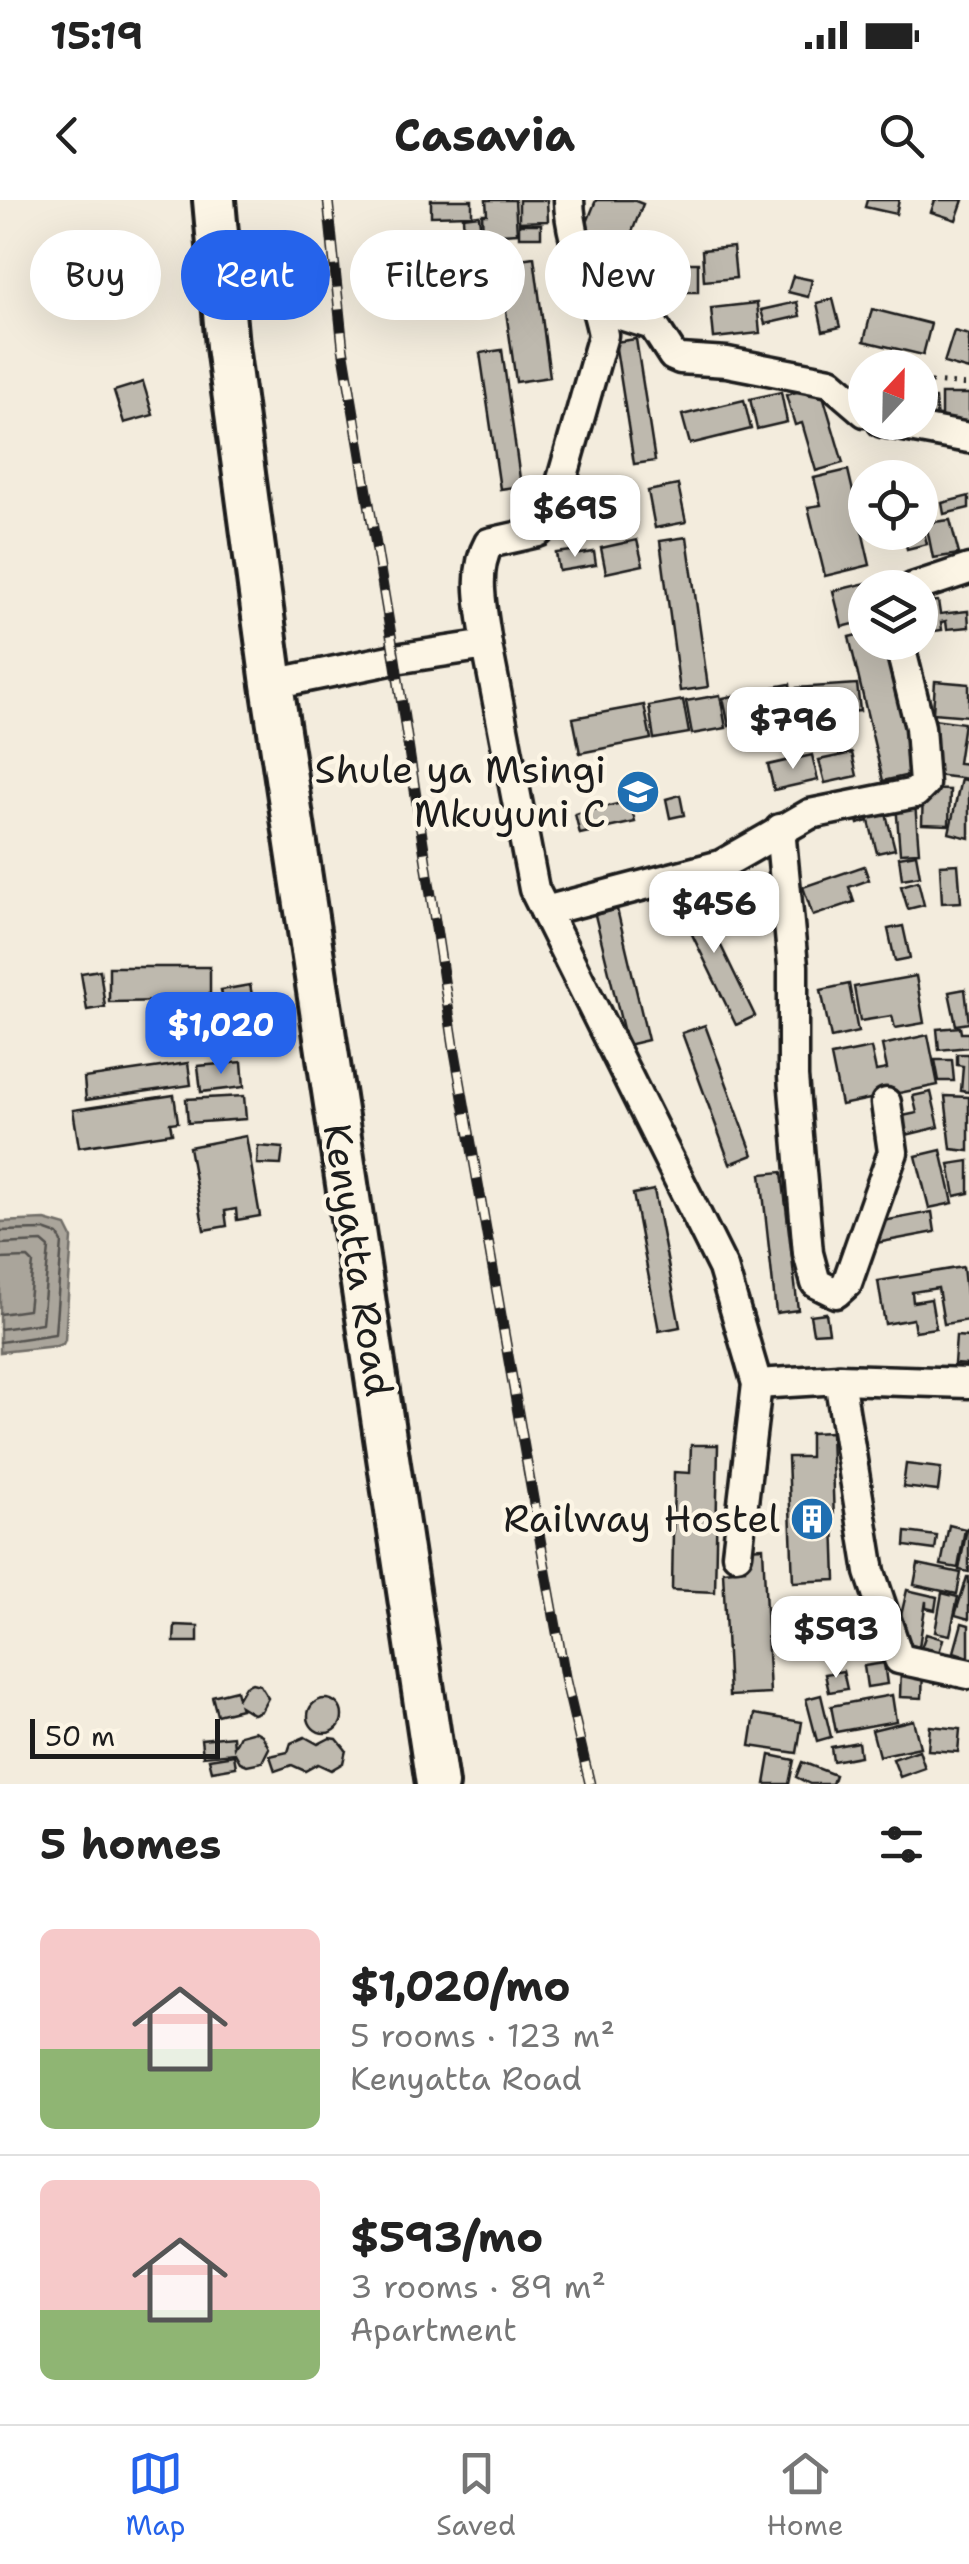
<!DOCTYPE html>
<meta charset="utf-8">
<style>
body{margin:0;font-family:"Shantell Sans",sans-serif;background:#f2f2f2;color:#222;height:100vh;display:flex;flex-direction:column;font-size:38px;white-space:nowrap}
*{box-sizing:border-box;margin:0}
p{font-size:32px;color:#767676}
.icon{flex:none;width:55px;height:55px;fill:none;stroke:currentColor;stroke-width:2;stroke-linecap:round;stroke-linejoin:round}
.map{position:relative;height:1584px;overflow:hidden}
.drawer{display:flex;flex-direction:column;background:#fff;flex:1}
.drawer>*{flex:none}
.hud{position:absolute;left:30px;top:30px;width:910px;height:90px;display:flex;gap:20px}
.needle{width:65px;rotate:22deg}
.fabs{position:absolute;left:848px;top:150px;display:grid;gap:20px}
.fabs a{display:grid;place-items:center;width:90px;height:90px;border-radius:50%;background:#fff;box-shadow:0 10px 40px #0002;font-size:50px}
.scale{position:absolute;left:30px;bottom:25px;width:190px;box-sizing:border-box;padding-left:10px;border:5px solid #1c1c1c;border-top:0;font-size:28px;line-height:35px;white-space:nowrap;color:#1c1c1c;-webkit-text-stroke:8px #fcf5e5;paint-order:stroke}
.price{position:absolute;translate:-50% -85px;padding:0 22px;border-radius:20px;background:#fff;color:#222;font-size:32px;line-height:65px;filter:drop-shadow(0 2px 5px #0008)}
.price::after{content:'';position:absolute;left:50%;top:60px;width:30px;height:22px;margin-left:-15px;background:inherit;clip-path:polygon(0 0,100% 0,50% 100%)}
.price.current{background:#2563eb;color:#fff}
ul{padding:0;list-style:none}
li{display:flex;align-items:center;gap:30px;height:250px;padding:0 40px}
li+li{border-top:2px solid #e0e0e0}
li span{display:grid;place-items:center;flex:none;width:280px;height:200px;border-radius:15px;color:#555}
li>.icon{margin-inline-start:auto}
span .icon{width:120px;height:120px;fill:#fffc;stroke-width:1}
li b{font-size:42px}
h2{display:flex;justify-content:space-between;align-items:center;height:120px;padding:0 40px;font-size:42px}
.chip{padding:0 35px;border-radius:45px;background:#fff;box-shadow:0 10px 40px #0002;font-size:35px;line-height:90px}
.chip.current{background:#2563eb;color:#fff}
.status{display:flex;justify-content:space-between;align-items:center;height:70px;padding:0 50px;background:#fff;direction:ltr}
.status svg{height:28px;fill:currentColor}
header{display:flex;justify-content:space-between;align-items:center;height:130px;padding:0 40px;background:#fff;font-size:45px;font-weight:700}
.tab-bar{display:flex;justify-content:space-around;align-items:center;height:140px;border-top:2px solid #e0e0e0;background:#fff;font-size:28px;color:#767676}
.tab-bar a{display:grid;justify-items:center;gap:5px}
.tab-bar .current{color:#2563eb}
.map>svg:first-child{display:block}
.water{fill:#aaa59b;stroke:#716e68;stroke-width:2.5}
.lines{fill:none;stroke-linecap:round;stroke-linejoin:round}
.shore{stroke:#55534f;stroke-width:2.5}
.building{fill:#beb9ae;stroke:#1c1c1c;stroke-width:2.5}
.minor-casing{stroke:#1c1c1c;stroke-width:35}
.highway-casing{stroke:#1c1c1c;stroke-width:48}
.path{stroke:#1c1c1c;stroke-width:5;stroke-dasharray:2.5 8;stroke-linecap:butt}
.minor{stroke:#fcf5e5;stroke-width:28}
.highway{stroke:#fcf5e5;stroke-width:40}
.rail-casing{stroke:#1c1c1c;stroke-width:11}
.rail{stroke:#fcf5e5;stroke-width:8;stroke-dasharray:22;stroke-linecap:butt}
.labels{text-anchor:middle;stroke-width:9;stroke-linejoin:round;paint-order:stroke}
.poi-label{font-size:38px;fill:#1c1c1c;stroke:#fcf5e5;text-anchor:end}
.street-label{font-size:38px;fill:#1c1c1c;stroke:#fcf5e5}
</style>
<div class="status"><b>15:19</b><svg viewBox="0 0 49 12"><path d="M0 12V9h3v3zM5 12V6h3v6zM10 12V3h3v9zM15 12V0h3v12zM26 1h20v11H26zM47 4h2v5h-2z"/></svg></div>
<header><svg class="icon" aria-label="back" viewBox="0 0 24 24"><path d="M15 5l-7 7 7 7"/></svg>Casavia<svg class="icon" aria-label="search" viewBox="0 0 24 24"><circle cx="10" cy="10" r="6"/><path d="M15 15l6 6"/></svg></header>
<div class="map">
<svg width="969" height="1584" viewBox="0 0 969 1584">
<rect width="100%" height="100%" fill="#f3ecdd"/>
<filter id="ink" filterUnits="userSpaceOnUse"><feTurbulence type="fractalNoise" baseFrequency=".01" numOctaves="2"/><feDisplacementMap in="SourceGraphic" scale="20" xChannelSelector="R" yChannelSelector="G"/><feConvolveMatrix kernelMatrix="1 2 1 2 8 2 1 2 1" color-interpolation-filters="sRGB"/></filter>
<g filter="url(#ink)">
<polygon class="water" points="45,1020 66,1026 72,1038 65,1140 63,1144 56,1146 0,1152 0,1022"/>
<g class="lines">
<g class="shore">
<polyline points="0,1031 44,1030 58,1035 62,1042 55,1134 0,1142"/>
<polyline points="0,1044 42,1042 49,1048 42,1123 0,1129"/>
<polyline points="0,1059 28,1058 33,1063 28,1110 0,1114"/>
</g>
</g>
<g class="building">
<polygon points="431,0 472,0 472,15 431,16"/>
<polygon points="486,0 515,0 517,33 483,35 482,14 487,14"/>
<polygon points="519,0 547,0 548,21 519,22"/>
<polygon points="596,0 633,0 643,4 616,73 601,68 606,54 594,49 599,36 584,30"/>
<polygon points="867,0 899,0 896,14 865,7"/>
<polygon points="935,0 963,0 956,20 931,12"/>
<polygon points="479,15 481,33 464,34 463,17"/>
<rect x="519" y="24" width="22" height="13"/>
<polygon points="733,47 736,78 704,81 702,50"/>
<polygon points="534,57 550,177 516,182 499,62"/>
<polygon points="638,58 670,64 665,86 634,80"/>
<rect x="674" y="63" width="24" height="29"/>
<polygon points="793,76 812,80 808,97 788,92"/>
<polygon points="833,99 840,127 823,131 817,103"/>
<polygon points="797,102 800,116 765,124 761,110"/>
<polygon points="757,103 760,133 714,138 711,108"/>
<polygon points="872,109 931,124 923,155 864,141"/>
<polygon points="954,131 969,135 969,170 944,163"/>
<polygon points="636,139 655,261 634,264 615,142"/>
<polygon points="502,150 521,286 500,289 480,153"/>
<polygon points="143,182 153,215 124,223 114,191"/>
<polygon points="820,185 843,263 816,271 802,223 795,225 786,195"/>
<polygon points="781,192 787,222 757,229 750,199"/>
<polygon points="941,194 969,194 969,224 941,225"/>
<polygon points="935,198 937,221 920,222 920,199"/>
<polygon points="744,200 751,229 690,244 682,215"/>
<polygon points="848,270 870,365 825,376 808,307 821,305 814,278"/>
<polygon points="678,285 686,322 655,328 648,291"/>
<polygon points="969,296 969,308 944,314 942,303"/>
<polygon points="921,320 927,344 907,349 903,334 920,332"/>
<polygon points="950,320 959,354 933,358 926,323"/>
<polygon points="687,337 708,487 680,491 660,341"/>
<polygon points="637,340 643,365 606,373 601,348"/>
<polygon points="579,350 580,354 594,352 596,365 559,371 556,353"/>
<polygon points="866,383 865,421 842,427 833,391"/>
<polygon points="938,401 940,414 968,411 969,427 947,429 946,421 941,422 942,430 926,432 922,402"/>
<polygon points="865,433 865,442 887,442 918,573 883,581 849,437"/>
<polygon points="935,481 969,484 969,516 933,513"/>
<polygon points="790,484 794,508 763,515 758,490"/>
<polygon points="857,484 860,511 800,516 797,488"/>
<polygon points="753,492 759,520 729,526 723,498"/>
<polygon points="720,495 726,528 692,534 686,501"/>
<polygon points="683,500 689,533 654,539 649,506"/>
<polygon points="644,505 651,539 580,553 573,518"/>
<polygon points="933,519 964,523 958,563 969,564 969,579 926,574"/>
<polygon points="852,553 857,576 825,583 819,560"/>
<polygon points="812,555 818,580 774,590 768,565"/>
<polygon points="961,579 969,581 969,638 949,633"/>
<polygon points="923,589 950,590 949,625 922,624"/>
<polygon points="680,595 684,615 670,618 666,599"/>
<polygon points="630,601 635,622 580,634 575,614"/>
<polygon points="915,603 919,652 900,653 896,604"/>
<polygon points="884,606 895,649 877,653 869,621 858,624 855,612"/>
<polygon points="916,654 920,676 902,679 899,657"/>
<polygon points="958,664 961,702 942,703 940,665"/>
<polygon points="864,666 869,680 849,687 854,702 813,716 803,687"/>
<polygon points="918,681 924,705 908,709 901,686"/>
<polygon points="692,686 755,816 736,825 673,695"/>
<polygon points="617,709 648,840 627,845 595,715"/>
<polygon points="903,726 910,758 895,761 888,729"/>
<polygon points="109,767 210,767 210,797 175,797 175,801 109,802"/>
<polygon points="100,770 105,807 87,810 81,773"/>
<polygon points="916,776 924,823 895,828 892,816 860,821 854,787"/>
<polygon points="849,784 858,832 831,838 821,790"/>
<polygon points="250,785 257,819 228,824 221,790"/>
<polygon points="965,789 969,823 956,825 949,792"/>
<polygon points="705,825 753,955 730,964 682,833"/>
<polygon points="960,827 961,833 969,833 969,847 939,850 937,829"/>
<polygon points="928,835 938,885 841,905 831,856 871,848 876,871 887,869 882,845"/>
<polygon points="957,854 969,854 969,892 961,891 963,866 957,865"/>
<polygon points="935,860 952,860 954,881 939,881"/>
<polygon points="242,862 244,887 201,892 198,866"/>
<polygon points="188,863 191,885 86,900 84,878"/>
<polygon points="931,892 939,927 902,936 898,917 917,913 913,896"/>
<polygon points="174,895 178,922 170,923 172,933 79,947 73,910"/>
<polygon points="244,896 246,919 188,923 186,899"/>
<polygon points="945,896 969,897 969,951 951,949"/>
<polygon points="246,936 260,1016 237,1020 236,1009 225,1011 227,1026 204,1030 189,947"/>
<polygon points="258,946 283,948 281,965 257,964"/>
<polygon points="941,950 953,1003 929,1008 916,956"/>
<polygon points="969,961 969,993 955,996 949,964"/>
<polygon points="782,972 798,1110 776,1113 761,974"/>
<polygon points="654,990 680,1127 659,1131 633,994"/>
<polygon points="932,1012 935,1032 871,1044 867,1024"/>
<polygon points="963,1067 969,1120 944,1124 938,1088 912,1092 913,1102 931,1099 936,1128 915,1131 913,1119 885,1124 878,1081"/>
<polygon points="826,1113 829,1132 813,1133 810,1115"/>
<polygon points="956,1136 969,1137 969,1165 954,1164"/>
<polygon points="831,1232 836,1380 793,1382 788,1257 810,1257 810,1233"/>
<polygon points="691,1245 718,1245 715,1392 672,1390 674,1272 690,1273"/>
<polygon points="906,1264 941,1268 938,1291 903,1287"/>
<polygon points="949,1325 965,1329 958,1368 941,1365"/>
<polygon points="967,1328 969,1328 969,1372 959,1370"/>
<polygon points="906,1332 937,1336 935,1350 905,1346"/>
<polygon points="763,1347 770,1494 729,1496 723,1371 745,1369 745,1348"/>
<polygon points="918,1364 961,1373 957,1394 914,1385"/>
<polygon points="967,1377 969,1377 969,1419 955,1415"/>
<polygon points="907,1390 937,1397 935,1410 926,1408 926,1401 919,1447 895,1441"/>
<polygon points="942,1393 958,1397 950,1435 935,1432"/>
<polygon points="962,1423 969,1425 969,1457 954,1452"/>
<polygon points="175,1425 198,1426 198,1442 174,1442"/>
<polygon points="926,1434 943,1439 939,1453 921,1448"/>
<polygon points="884,1463 887,1484 867,1487 864,1466"/>
<polygon points="901,1468 923,1469 922,1498 900,1497"/>
<polygon points="843,1471 847,1489 829,1492 825,1474"/>
<polygon points="252,1483 260,1485 268,1498 261,1511 253,1514 240,1506 241,1509 217,1515 212,1496 236,1490 238,1498 245,1486"/>
<polygon points="821,1495 831,1537 817,1541 806,1499"/>
<polygon points="892,1495 896,1521 836,1532 831,1506"/>
<circle cx="325" cy="1516" r="17"/>
<polygon points="755,1514 802,1522 797,1553 750,1546"/>
<polygon points="913,1520 920,1547 879,1556 872,1530"/>
<polygon points="930,1526 960,1529 958,1552 928,1550"/>
<polygon points="255,1531 262,1535 269,1548 262,1562 247,1565 240,1562 235,1553 203,1556 201,1539 233,1536 234,1547 240,1535"/>
<polygon points="305,1537 318,1544 330,1538 337,1539 346,1550 343,1563 331,1570 318,1564 305,1571 292,1565 275,1571 270,1556 288,1552 291,1543"/>
<polygon points="858,1542 860,1556 833,1561 831,1547"/>
<polygon points="919,1550 925,1568 900,1577 893,1559"/>
<polygon points="234,1555 236,1567 212,1571 209,1559"/>
<polygon points="770,1555 794,1560 789,1584 765,1584"/>
<polygon points="802,1562 835,1575 832,1584 810,1584 796,1577"/>
</g>
<g class="lines">
<g class="minor-casing">
<g id="minor">
<polyline points="598,108 653,125 673,156 680,159 727,162 830,182 865,212"/>
<polyline points="882,222 969,238"/>
<polyline points="912,388 969,369"/>
<path d="M 487,445 C 483,412 472,373 489,343 L 538,332 L 551,318 L 603,135 C 595,89 570,46 569,0"/>
<polyline points="272,484 395,459 487,445 534,689 545,711 721,665 810,614 915,593 924,584 920,527 899,442"/>
<polyline points="780,629 793,766 793,877 808,1053 816,1083 836,1093 847,1083 893,952 886,903"/>
<polyline points="545,711 723,1068 757,1184 737,1354"/>
<polyline points="839,1179 969,1183"/>
<polyline points="757,1184 839,1179 870,1372 899,1459 969,1474"/>
</g>
</g>
<g class="highway-casing">
<polyline id="highway" points="214,0 227,146 272,484 437,1584"/>
</g>
<polyline class="path" points="920,181 969,185"/>
<use href="#minor" class="minor"/>
<use href="#highway" class="highway"/>
<g class="rail-casing">
<polyline id="rail" points="328,0 343,148 395,459 454,846 542,1350 566,1482 590,1584"/>
</g>
<use href="#rail" class="rail"/>
</g>
</g>
<defs>
<g id="school-disc" transform="scale(2.25)"><circle r="9.5" fill="#1f6fb2" stroke="#fcf5e5"/><path d="M0-5L7-2L0 1L-7-2ZM-4 1L0 2.5L4 1V4Q0 6-4 4Z" fill="#fff"/></g>
<g id="building-disc" transform="scale(2.25)"><circle r="9.5" fill="#1f6fb2" stroke="#fcf5e5"/><path d="M-4-6H4V6H1V3H-1V6H-4ZM-2.5-4.3h1.7v1.8h-1.7ZM.8-4.3h1.7v1.8H.8ZM-2.5-1h1.7V.8h-1.7ZM.8-1h1.7V.8H.8Z" fill="#fff"/></g>
</defs>
<g fill-rule="evenodd">
<use href="#school-disc" x="638" y="592"/>
<use href="#building-disc" x="812" y="1319"/>
</g>
<g class="labels">
<g class="poi-label">
<text x="606" y="583">Shule ya Msingi<tspan x="606" dy="44">Mkuyuni C</tspan></text>
<text x="780" y="1332">Railway Hostel</text>
</g>
<g class="street-label">
<text transform="translate(358 1060) rotate(81)" y="13">Kenyatta Road</text>
</g>
</g>
</svg>
<div class="fabs">
<a><svg class="needle" viewBox="-14 -14 28 28"><path d="M0-13l5 13h-10z" fill="#e53935"/><path d="M0 13l5-13h-10z" fill="#767676"/></svg></a>
<a><svg class="icon" aria-label="locate" viewBox="0 0 24 24"><circle cx="12" cy="12" r="6"/><path d="M12 2v4M12 18v4M2 12h4M18 12h4"/></svg></a>
<a><svg class="icon" aria-label="layers" viewBox="0 0 24 24"><path d="M12 4l9 5-9 5-9-5zM3 14l9 5 9-5"/></svg></a>
</div>
<div class="scale">50 m</div>
<b class="price" style="left:575px;top:360px">$695</b>
<b class="price" style="left:793px;top:572px">$796</b>
<b class="price" style="left:714px;top:756px">$456</b>
<b class="price current" style="left:221px;top:877px">$1,020</b>
<b class="price" style="left:836px;top:1481px">$593</b>
<div class="hud">
<a class="chip">Buy</a>
<a class="chip current">Rent</a>
<a class="chip">Filters</a>
<a class="chip">New</a>
</div>
</div>
<section class="drawer">
<h2>5 homes<svg class="icon" aria-label="filters" viewBox="0 0 24 24"><path d="M4 7h16M4 17h16"/><circle cx="9" cy="7" r="2"/><circle cx="15" cy="17" r="2"/></svg></h2>
<ul>
<li><span style="background:linear-gradient(#f6c9c9 60%,#8fb573 0)"><svg class="icon" aria-label="home" viewBox="0 0 24 24"><path d="M3 11l9-7 9 7M6 9v11h12V9"/></svg></span><div><b>$1,020/mo</b><p>5 rooms · 123 m²</p><p>Kenyatta Road</p></div></li>
<li><span style="background:linear-gradient(#f6c9c9 65%,#8fb573 0)"><svg class="icon" aria-label="home" viewBox="0 0 24 24"><path d="M3 11l9-7 9 7M6 9v11h12V9"/></svg></span><div><b>$593/mo</b><p>3 rooms · 89 m²</p><p>Apartment</p></div></li>
</ul>
</section>
<nav class="tab-bar">
<a class="current"><svg class="icon" aria-label="map" viewBox="0 0 24 24"><path d="M3 6l6-2 6 2 6-2v14l-6 2-6-2-6 2zM9 4v14M15 6v14"/></svg>Map</a>
<a><svg class="icon" aria-label="saved" viewBox="0 0 24 24"><path d="M7 4h10v16l-5-4-5 4z"/></svg>Saved</a>
<a><svg class="icon" aria-label="home" viewBox="0 0 24 24"><path d="M3 11l9-7 9 7M6 9v11h12V9"/></svg>Home</a>
</nav>
